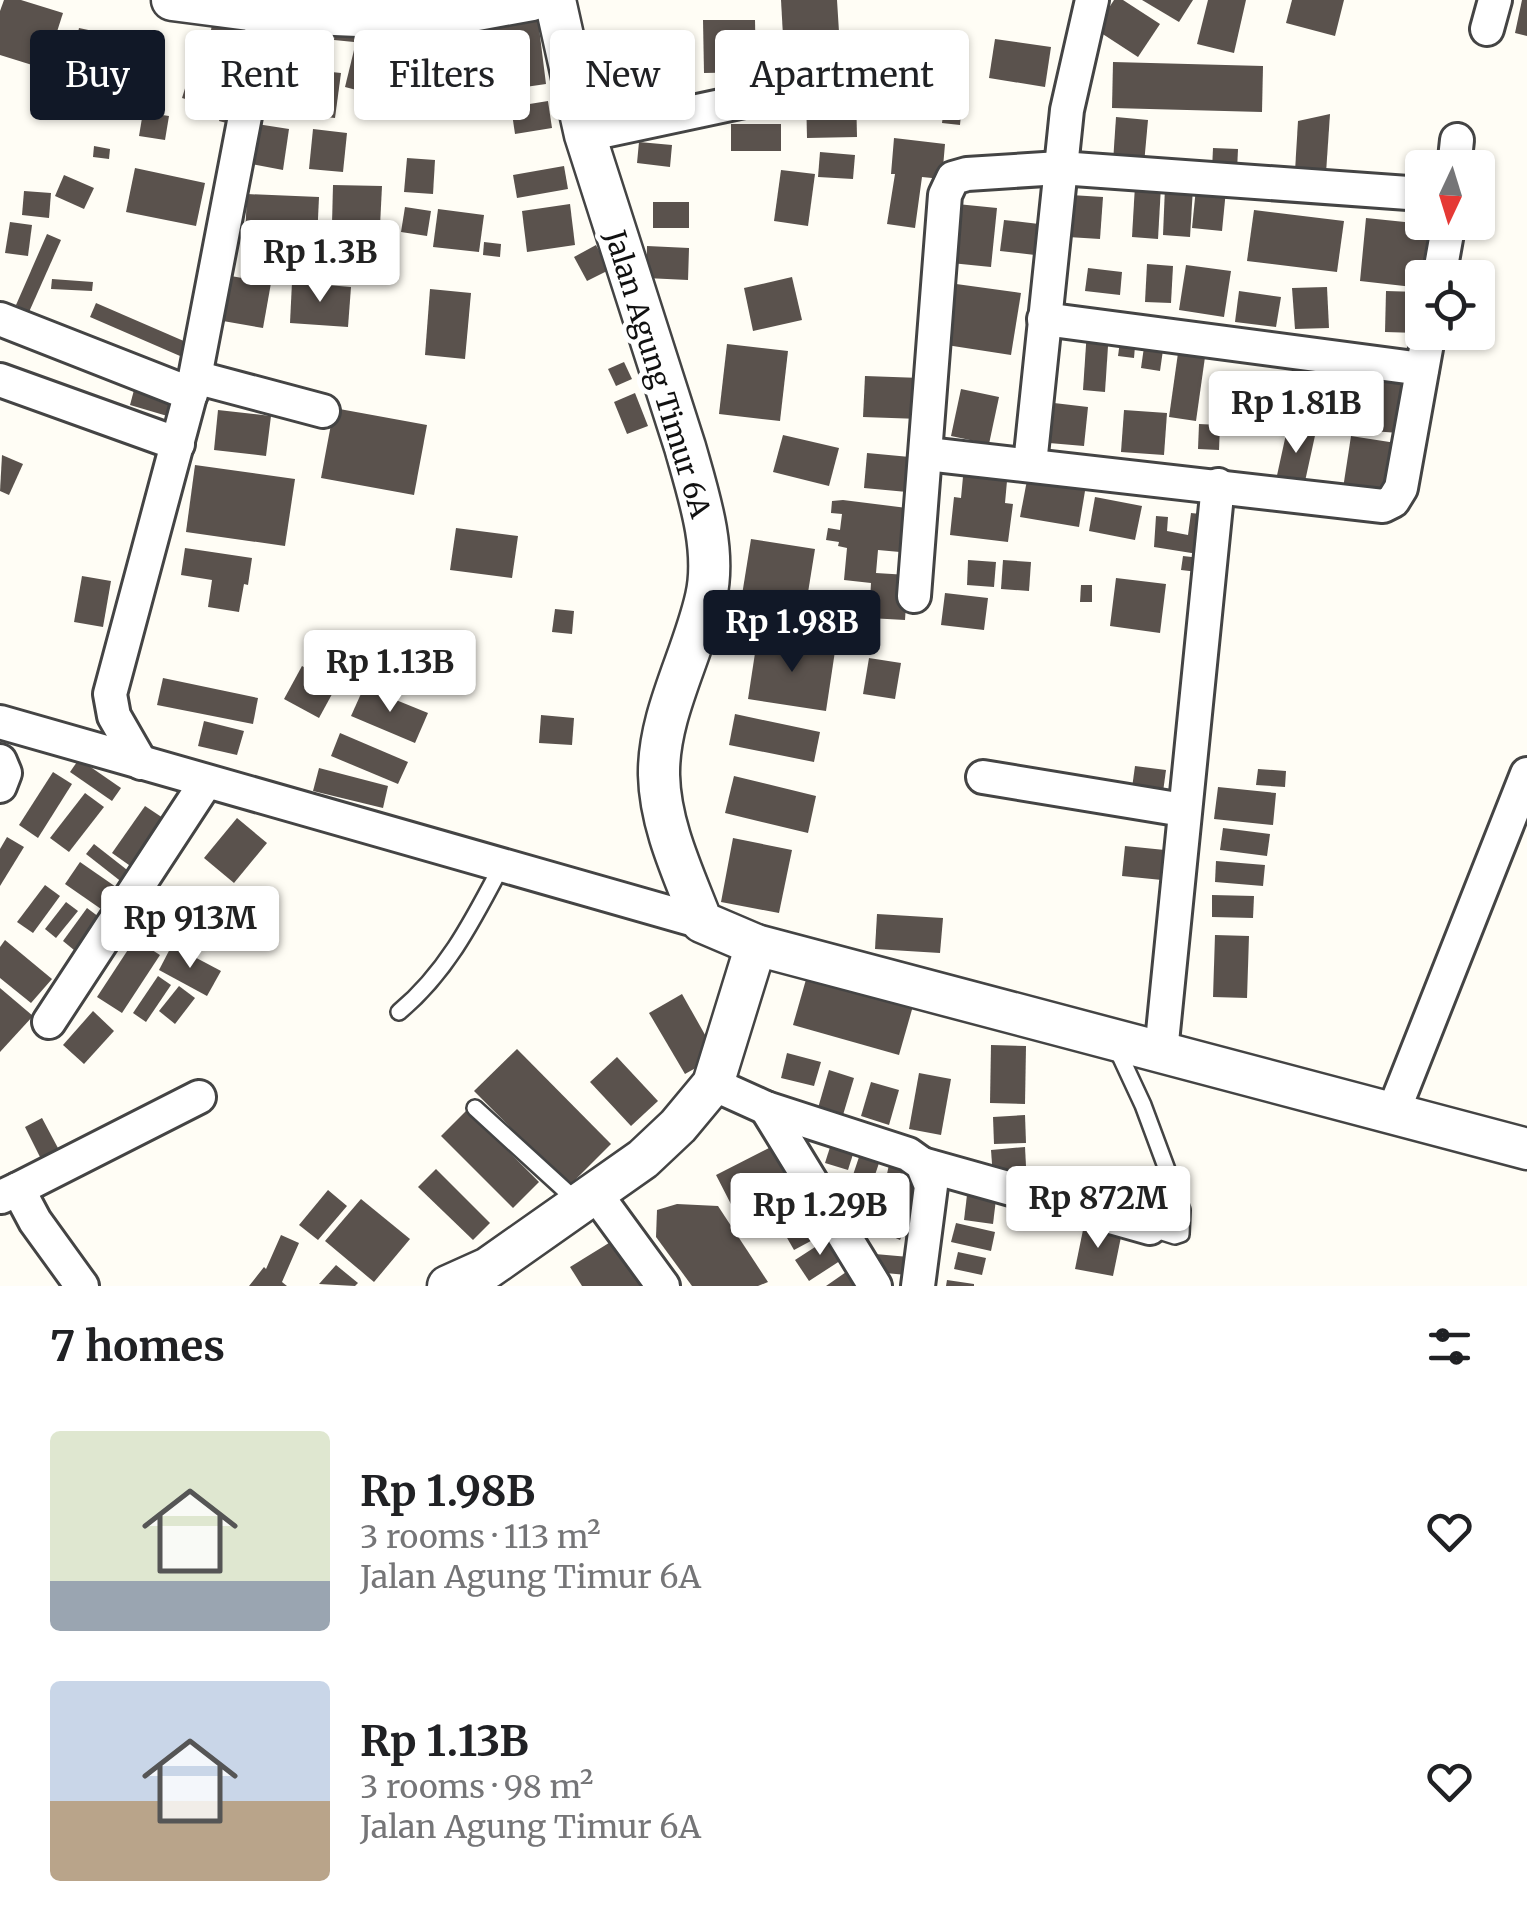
<!DOCTYPE html>
<meta charset="utf-8">
<style>
body{margin:0;font-family:Merriweather,serif;background:#f2f2f2;color:#202124;height:100vh;display:flex;flex-direction:column;font-size:38px;white-space:nowrap}
*{box-sizing:border-box;margin:0}
p{font-size:32px;color:#757577}
.icon{flex:none;width:55px;height:55px;fill:none;stroke:currentColor;stroke-width:2;stroke-linecap:round;stroke-linejoin:round}
.map{position:relative;height:1286px;overflow:hidden}
.side{display:flex;flex-direction:column;background:#fff;flex:1}
.side>*{flex:none}
.hud{position:absolute;left:30px;top:30px;width:1000px;height:90px;display:flex;gap:20px}
.needle{width:65px;rotate:184deg}
.buttons{position:absolute;left:1405px;top:150px;display:grid;gap:20px}
.buttons a{display:grid;place-items:center;width:90px;height:90px;border-radius:10px;background:#fff;box-shadow:0 2px 8px #0004;font-size:50px}
.price{position:absolute;translate:-50% -85px;padding:0 22px;border-radius:10px;background:#fff;color:#222;font-size:32px;line-height:65px;filter:drop-shadow(0 2px 5px #0008)}
.price::after{content:'';position:absolute;left:50%;top:60px;width:30px;height:22px;margin-left:-15px;background:inherit;clip-path:polygon(0 0,100% 0,50% 100%)}
.price.active{background:#111827;color:#fff}
ul{padding:0;list-style:none}
li{display:flex;align-items:center;gap:30px;height:250px;padding:0 50px}
li span{display:grid;place-items:center;flex:none;width:280px;height:200px;border-radius:10px;color:#555}
li>.icon{margin-inline-start:auto}
span .icon{width:120px;height:120px;fill:#fffc;stroke-width:1}
li b{font-size:42px}
h2{display:flex;justify-content:space-between;align-items:center;height:120px;padding:0 50px;font-size:42px}
.tag{padding:0 35px;border-radius:10px;background:#fff;box-shadow:0 2px 8px #0004;font-size:35px;line-height:90px}
.tag.active{background:#111827;color:#fff}
.map>svg:first-child{display:block}
.building{fill:#5a524d}
.lines{fill:none;stroke-linecap:round;stroke-linejoin:round}
.service-casing{stroke:#444;stroke-width:20}
.minor-casing{stroke:#444;stroke-width:38}
.tertiary-casing{stroke:#444;stroke-width:45}
.service{stroke:#fff;stroke-width:15}
.minor{stroke:#fff;stroke-width:32}
.tertiary{stroke:#fff;stroke-width:40}
.labels{text-anchor:middle;stroke-width:10;stroke-linejoin:round;paint-order:stroke}
.street-label{font-size:28px;fill:#111;stroke:#fff}
</style>
<div class="map">
<svg width="1527" height="1286" viewBox="0 0 1527 1286">
<rect width="100%" height="100%" fill="#fffdf5"/>
<g class="building">
<polygon points="4,0 21,0 63,13 45,69 0,55 0,11"/>
<polygon points="781,0 837,0 839,32 783,36"/>
<polygon points="1114,0 1123,0 1160,24 1138,57 1095,29"/>
<polygon points="1142,0 1193,0 1179,22"/>
<polygon points="1208,0 1246,0 1234,53 1197,44"/>
<polygon points="1292,0 1344,0 1335,36 1286,23"/>
<polygon points="1522,0 1527,0 1527,36 1515,33"/>
<polygon points="214,14 255,23 251,39 211,30"/>
<polygon points="538,20 546,84 497,91 489,26"/>
<polygon points="703,20 755,20 756,72 704,73"/>
<polygon points="336,21 366,25 364,43 334,40"/>
<polygon points="79,28 126,38 120,65 73,55"/>
<polygon points="647,34 690,35 690,89 647,89"/>
<polygon points="386,39 408,42 404,67 382,63"/>
<polygon points="995,39 1051,47 1045,87 989,78"/>
<polygon points="355,46 379,52 368,93 345,87"/>
<polygon points="138,47 161,49 157,105 134,103"/>
<polygon points="293,51 330,51 329,59 293,60"/>
<polygon points="892,54 945,61 938,120 885,113"/>
<polygon points="221,62 237,63 236,79 220,78"/>
<polygon points="1113,62 1263,66 1262,112 1112,108"/>
<polygon points="192,66 215,74 206,105 182,98"/>
<polygon points="277,67 299,69 296,114 273,113"/>
<polygon points="313,70 341,73 335,118 307,115"/>
<polygon points="69,71 108,78 102,117 62,110"/>
<polygon points="390,75 419,77 416,120 387,118"/>
<polygon points="229,83 248,87 238,126 219,121"/>
<polygon points="856,93 857,137 807,138 806,94"/>
<polygon points="945,100 962,102 960,125 942,123"/>
<polygon points="548,101 552,128 515,134 511,107"/>
<polygon points="143,112 169,116 165,140 139,136"/>
<polygon points="1330,114 1326,173 1295,171 1298,121"/>
<polygon points="1116,117 1148,120 1144,164 1113,162"/>
<polygon points="257,124 289,129 283,170 251,164"/>
<rect x="731" y="124" width="50" height="27"/>
<polygon points="313,129 347,133 343,172 309,169"/>
<polygon points="894,138 945,144 942,179 922,177 915,228 887,224 895,174 891,174"/>
<polygon points="639,142 672,145 670,167 637,163"/>
<polygon points="94,146 110,149 109,159 93,157"/>
<polygon points="1213,148 1238,149 1237,171 1212,170"/>
<polygon points="820,152 855,155 853,179 818,177"/>
<polygon points="407,158 435,160 433,194 404,192"/>
<polygon points="564,166 568,189 517,198 513,175"/>
<polygon points="135,168 205,183 196,226 126,212"/>
<polygon points="781,170 815,174 808,226 774,221"/>
<polygon points="64,175 94,188 84,209 55,196"/>
<polygon points="333,185 382,186 380,226 332,224"/>
<polygon points="1135,185 1161,186 1158,239 1132,237"/>
<polygon points="1165,187 1193,188 1190,237 1163,235"/>
<polygon points="1196,188 1226,190 1222,231 1192,228"/>
<polygon points="24,191 51,193 49,218 22,215"/>
<polygon points="247,194 319,197 317,240 245,238"/>
<polygon points="1071,195 1103,197 1100,239 1068,237"/>
<rect x="653" y="202" width="36" height="26"/>
<polygon points="570,204 575,245 527,252 522,211"/>
<polygon points="957,204 997,208 991,267 951,263"/>
<polygon points="405,207 431,211 427,236 401,232"/>
<polygon points="438,209 484,215 479,252 433,247"/>
<polygon points="1254,210 1344,221 1337,272 1247,261"/>
<polygon points="1366,218 1434,225 1429,278 1422,278 1422,288 1360,281"/>
<polygon points="1004,220 1039,224 1035,255 1000,251"/>
<polygon points="10,222 32,225 28,256 5,253"/>
<polygon points="47,234 61,240 29,312 16,305"/>
<polygon points="484,242 501,244 500,257 483,255"/>
<polygon points="596,245 609,270 587,281 574,257"/>
<polygon points="647,246 689,248 688,280 646,278"/>
<polygon points="1147,264 1173,266 1171,303 1145,302"/>
<polygon points="1186,265 1231,271 1224,317 1179,310"/>
<polygon points="1088,268 1122,272 1120,295 1085,291"/>
<polygon points="231,276 271,283 263,328 223,321"/>
<polygon points="792,277 802,320 753,331 744,288"/>
<polygon points="52,279 93,282 92,291 51,289"/>
<polygon points="292,282 351,287 348,327 290,323"/>
<polygon points="949,283 1021,293 1011,355 940,344"/>
<polygon points="1327,287 1329,328 1295,329 1292,288"/>
<polygon points="430,289 471,293 465,359 425,355"/>
<polygon points="1239,291 1281,297 1276,327 1235,322"/>
<polygon points="1386,291 1419,292 1418,333 1385,332"/>
<polygon points="96,303 193,345 187,359 90,317"/>
<polygon points="1087,330 1109,331 1105,392 1083,390"/>
<polygon points="1121,334 1136,335 1134,358 1118,356"/>
<polygon points="1145,340 1164,343 1160,371 1141,368"/>
<polygon points="727,344 788,351 780,421 719,414"/>
<polygon points="1179,346 1206,350 1196,421 1169,417"/>
<polygon points="624,362 632,379 616,386 608,369"/>
<polygon points="865,376 921,378 920,419 863,417"/>
<polygon points="1362,378 1403,380 1399,433 1358,430"/>
<polygon points="1235,382 1290,385 1289,413 1233,410"/>
<polygon points="961,389 999,397 989,444 951,436"/>
<polygon points="134,390 179,404 174,418 130,405"/>
<polygon points="635,393 648,426 627,434 614,402"/>
<polygon points="1054,403 1088,407 1084,446 1049,443"/>
<polygon points="334,408 427,425 414,495 321,478"/>
<polygon points="218,410 271,416 266,456 214,450"/>
<polygon points="1124,410 1167,413 1164,455 1121,452"/>
<polygon points="1199,424 1220,425 1219,450 1198,449"/>
<polygon points="1288,425 1316,431 1304,486 1276,480"/>
<polygon points="783,435 839,448 829,486 773,472"/>
<polygon points="1351,436 1396,443 1387,503 1342,495"/>
<polygon points="867,453 910,457 907,492 864,488"/>
<polygon points="2,455 23,464 9,495 0,491"/>
<polygon points="195,465 295,479 285,546 186,532"/>
<polygon points="964,466 1008,470 1005,503 1013,504 1008,542 950,535 954,497 961,498"/>
<polygon points="1028,475 1086,485 1079,527 1020,517"/>
<polygon points="1095,497 1142,506 1135,540 1089,531"/>
<polygon points="843,500 915,509 911,553 878,550 876,573 908,575 905,620 869,618 871,583 844,580 847,548 838,546 839,542 826,540 828,528 840,530 842,514 831,513 832,501"/>
<polygon points="1191,513 1210,515 1204,555 1154,547 1156,516 1168,517 1167,531 1188,535"/>
<polygon points="456,528 518,536 512,578 450,570"/>
<polygon points="751,539 815,549 806,605 742,595"/>
<polygon points="185,548 252,558 248,585 244,584 239,612 208,607 212,580 181,575"/>
<polygon points="1183,556 1209,559 1207,573 1181,570"/>
<polygon points="968,560 996,562 994,587 967,585"/>
<polygon points="1003,560 1031,562 1029,591 1001,589"/>
<polygon points="82,576 111,581 103,627 74,622"/>
<polygon points="1116,578 1166,584 1160,633 1110,626"/>
<polygon points="1081,585 1092,585 1092,602 1080,602"/>
<polygon points="945,593 988,598 984,630 941,625"/>
<polygon points="555,609 574,611 572,634 552,632"/>
<polygon points="757,640 835,651 826,711 748,699"/>
<polygon points="869,658 901,663 895,699 863,694"/>
<polygon points="302,666 337,685 319,718 284,699"/>
<polygon points="163,678 258,698 253,724 157,705"/>
<polygon points="364,687 428,713 415,743 351,716"/>
<polygon points="735,714 820,732 814,762 729,745"/>
<polygon points="541,715 574,718 572,745 539,743"/>
<polygon points="204,721 244,731 237,755 198,746"/>
<polygon points="340,733 408,762 398,784 331,756"/>
<polygon points="79,759 121,788 112,801 70,772"/>
<polygon points="1135,766 1166,770 1163,792 1132,788"/>
<polygon points="319,768 388,786 383,808 313,791"/>
<polygon points="1258,769 1286,771 1285,787 1256,785"/>
<polygon points="53,772 72,784 38,838 19,825"/>
<polygon points="734,776 816,796 808,833 725,813"/>
<polygon points="1218,787 1276,793 1273,825 1214,819"/>
<polygon points="85,793 104,807 69,852 50,838"/>
<polygon points="145,806 169,822 136,870 112,853"/>
<polygon points="237,818 267,843 234,883 204,858"/>
<polygon points="1223,828 1270,834 1267,856 1220,850"/>
<polygon points="7,837 24,847 0,886 0,849"/>
<polygon points="733,838 792,850 779,913 721,902"/>
<polygon points="94,844 131,873 123,883 86,854"/>
<polygon points="1125,846 1165,850 1162,880 1122,876"/>
<polygon points="1216,861 1265,865 1263,886 1215,882"/>
<polygon points="80,862 116,887 101,909 65,884"/>
<polygon points="45,885 60,896 33,933 17,922"/>
<polygon points="1212,895 1254,896 1253,918 1212,917"/>
<polygon points="66,902 78,911 56,938 45,929"/>
<polygon points="87,908 99,917 74,950 63,941"/>
<polygon points="877,914 943,918 940,953 875,949"/>
<polygon points="1215,935 1249,936 1247,998 1213,997"/>
<polygon points="135,939 160,955 122,1013 97,997"/>
<polygon points="5,940 52,979 31,1003 0,978 0,947"/>
<polygon points="172,945 221,971 207,996 159,970"/>
<polygon points="809,969 915,999 899,1055 793,1025"/>
<polygon points="158,976 171,985 146,1022 133,1013"/>
<polygon points="179,986 195,998 175,1024 159,1011"/>
<polygon points="0,988 33,1016 0,1052"/>
<polygon points="682,994 717,1056 685,1074 649,1013"/>
<polygon points="93,1011 114,1031 84,1064 63,1045"/>
<polygon points="991,1045 1026,1046 1025,1104 990,1103"/>
<polygon points="517,1049 611,1144 569,1186 474,1091"/>
<polygon points="787,1053 821,1062 814,1086 781,1078"/>
<polygon points="617,1057 658,1101 631,1126 590,1082"/>
<polygon points="829,1070 854,1078 843,1115 818,1108"/>
<polygon points="919,1073 951,1079 941,1135 909,1129"/>
<polygon points="871,1082 899,1090 889,1125 861,1116"/>
<polygon points="467,1110 539,1182 513,1208 441,1136"/>
<polygon points="1025,1115 1026,1143 994,1144 993,1117"/>
<polygon points="42,1118 59,1150 41,1159 25,1127"/>
<polygon points="831,1144 854,1151 848,1170 825,1163"/>
<polygon points="773,1146 791,1181 782,1185 789,1197 745,1221 738,1208 734,1210 716,1175"/>
<polygon points="1025,1147 1027,1185 993,1177 991,1150"/>
<polygon points="891,1155 905,1160 902,1179 918,1182 911,1216 900,1240 872,1227 882,1204 885,1205 887,1189 884,1188"/>
<polygon points="859,1157 879,1163 872,1184 852,1178"/>
<polygon points="436,1169 490,1223 473,1240 418,1187"/>
<polygon points="328,1190 347,1206 318,1240 299,1225"/>
<polygon points="967,1195 996,1199 993,1224 964,1220"/>
<polygon points="361,1199 410,1239 374,1282 325,1241"/>
<polygon points="804,1202 822,1235 794,1250 775,1217"/>
<polygon points="677,1204 718,1206 768,1282 758,1286 692,1286 656,1237 657,1210"/>
<polygon points="956,1223 995,1232 991,1251 951,1242"/>
<polygon points="1084,1225 1122,1232 1113,1276 1075,1269"/>
<polygon points="281,1235 299,1243 282,1282 287,1286 249,1286 264,1267 266,1269"/>
<polygon points="832,1236 846,1257 809,1281 795,1260"/>
<polygon points="617,1238 648,1286 582,1286 570,1267"/>
<polygon points="958,1252 986,1258 982,1275 954,1269"/>
<polygon points="875,1254 909,1257 907,1275 874,1272"/>
<polygon points="336,1265 358,1283 355,1286 319,1284"/>
<polygon points="849,1270 860,1286 826,1286"/>
<polygon points="947,1280 974,1284 974,1286 946,1286"/>
</g>
<g class="lines">
<g class="service-casing">
<g id="service">
<path d="M 399,1012 C 447,972 473,920 502,865"/>
<polyline points="1116,1047 1143,1105 1182,1210 1181,1234 1175,1236 1150,1228"/>
<polyline points="475,1108 579,1203"/>
</g>
</g>
<g class="minor-casing">
<g id="minor">
<polyline points="1487,29 1495,0"/>
<polyline points="585,135 838,81"/>
<polyline points="1454,168 1457,140"/>
<polyline points="1439,278 1449,222"/>
<polyline points="0,319 191,394"/>
<polyline points="1044,319 1422,369"/>
<polyline points="195,377 323,411"/>
<polyline points="0,380 178,444"/>
<polyline points="927,454 1383,506 1393,501 1401,488 1429,332"/>
<polyline points="1030,464 1067,110 1092,0"/>
<polyline points="914,596 945,195 953,178 967,174 1060,168 1422,194"/>
<polyline points="0,722 702,922"/>
<polyline points="0,761 5,773 0,786"/>
<polyline points="141,763 114,716 110,694 195,377 265,12"/>
<polyline points="983,777 1183,810"/>
<polyline points="49,1022 206,782"/>
<polyline points="1161,1052 1218,485"/>
<polyline points="713,1084 766,1108 908,1154 922,1164 931,1186 918,1286"/>
<polyline points="766,1108 875,1286"/>
<polyline points="1392,1115 1527,774"/>
<polyline points="922,1164 1150,1228"/>
<polyline points="18,1189 199,1097"/>
<polyline points="595,1193 663,1286"/>
<polyline points="1,1197 18,1189 35,1221 82,1286"/>
</g>
</g>
<g class="tertiary-casing">
<g id="tertiary">
<polyline points="172,0 265,12 428,19 532,0"/>
<path d="M 555,0 L 585,135 L 685,447 C 698,493 717,549 706,597 C 693,656 658,714 659,775 C 660,826 684,875 702,922 L 756,945 L 1527,1149"/>
<polyline points="448,1286 488,1268 643,1159 678,1126 713,1084 756,945"/>
</g>
</g>
<use href="#service" class="service"/>
<use href="#minor" class="minor"/>
<use href="#tertiary" class="tertiary"/>
</g>
<g class="labels">
<g class="street-label">
<text transform="translate(658 374) rotate(73)" y="10">Jalan Agung Timur 6A</text>
</g>
</g>
</svg>
<div class="buttons">
<a><svg class="needle" viewBox="-14 -14 28 28"><path d="M0-13l5 13h-10z" fill="#e53935"/><path d="M0 13l5-13h-10z" fill="#757577"/></svg></a>
<a><svg class="icon" aria-label="locate" viewBox="0 0 24 24"><circle cx="12" cy="12" r="6"/><path d="M12 2v4M12 18v4M2 12h4M18 12h4"/></svg></a>
</div>
<b class="price" style="left:320px;top:305px">Rp 1.3B</b>
<b class="price" style="left:1296px;top:456px">Rp 1.81B</b>
<b class="price active" style="left:792px;top:675px">Rp 1.98B</b>
<b class="price" style="left:390px;top:715px">Rp 1.13B</b>
<b class="price" style="left:190px;top:971px">Rp 913M</b>
<b class="price" style="left:1098px;top:1251px">Rp 872M</b>
<b class="price" style="left:820px;top:1258px">Rp 1.29B</b>
<div class="hud">
<a class="tag active">Buy</a>
<a class="tag">Rent</a>
<a class="tag">Filters</a>
<a class="tag">New</a>
<a class="tag">Apartment</a>
</div>
</div>
<section class="side">
<h2>7 homes<svg class="icon" aria-label="filters" viewBox="0 0 24 24"><path d="M4 7h16M4 17h16"/><circle cx="9" cy="7" r="2"/><circle cx="15" cy="17" r="2"/></svg></h2>
<ul>
<li><span style="background:linear-gradient(#dfe7d0 75%,#9aa5b1 0)"><svg class="icon" aria-label="home" viewBox="0 0 24 24"><path d="M3 11l9-7 9 7M6 9v11h12V9"/></svg></span><div><b>Rp 1.98B</b><p>3 rooms · 113 m²</p><p>Jalan Agung Timur 6A</p></div><svg class="icon" aria-label="heart" viewBox="0 0 24 24"><path d="M12 20l-8-8c-3-5 5-10 8-4 3-6 11-1 8 4z"/></svg></li>
<li><span style="background:linear-gradient(#c9d6e8 60%,#b9a48a 0)"><svg class="icon" aria-label="home" viewBox="0 0 24 24"><path d="M3 11l9-7 9 7M6 9v11h12V9"/></svg></span><div><b>Rp 1.13B</b><p>3 rooms · 98 m²</p><p>Jalan Agung Timur 6A</p></div><svg class="icon" aria-label="heart" viewBox="0 0 24 24"><path d="M12 20l-8-8c-3-5 5-10 8-4 3-6 11-1 8 4z"/></svg></li>
</ul>
</section>
